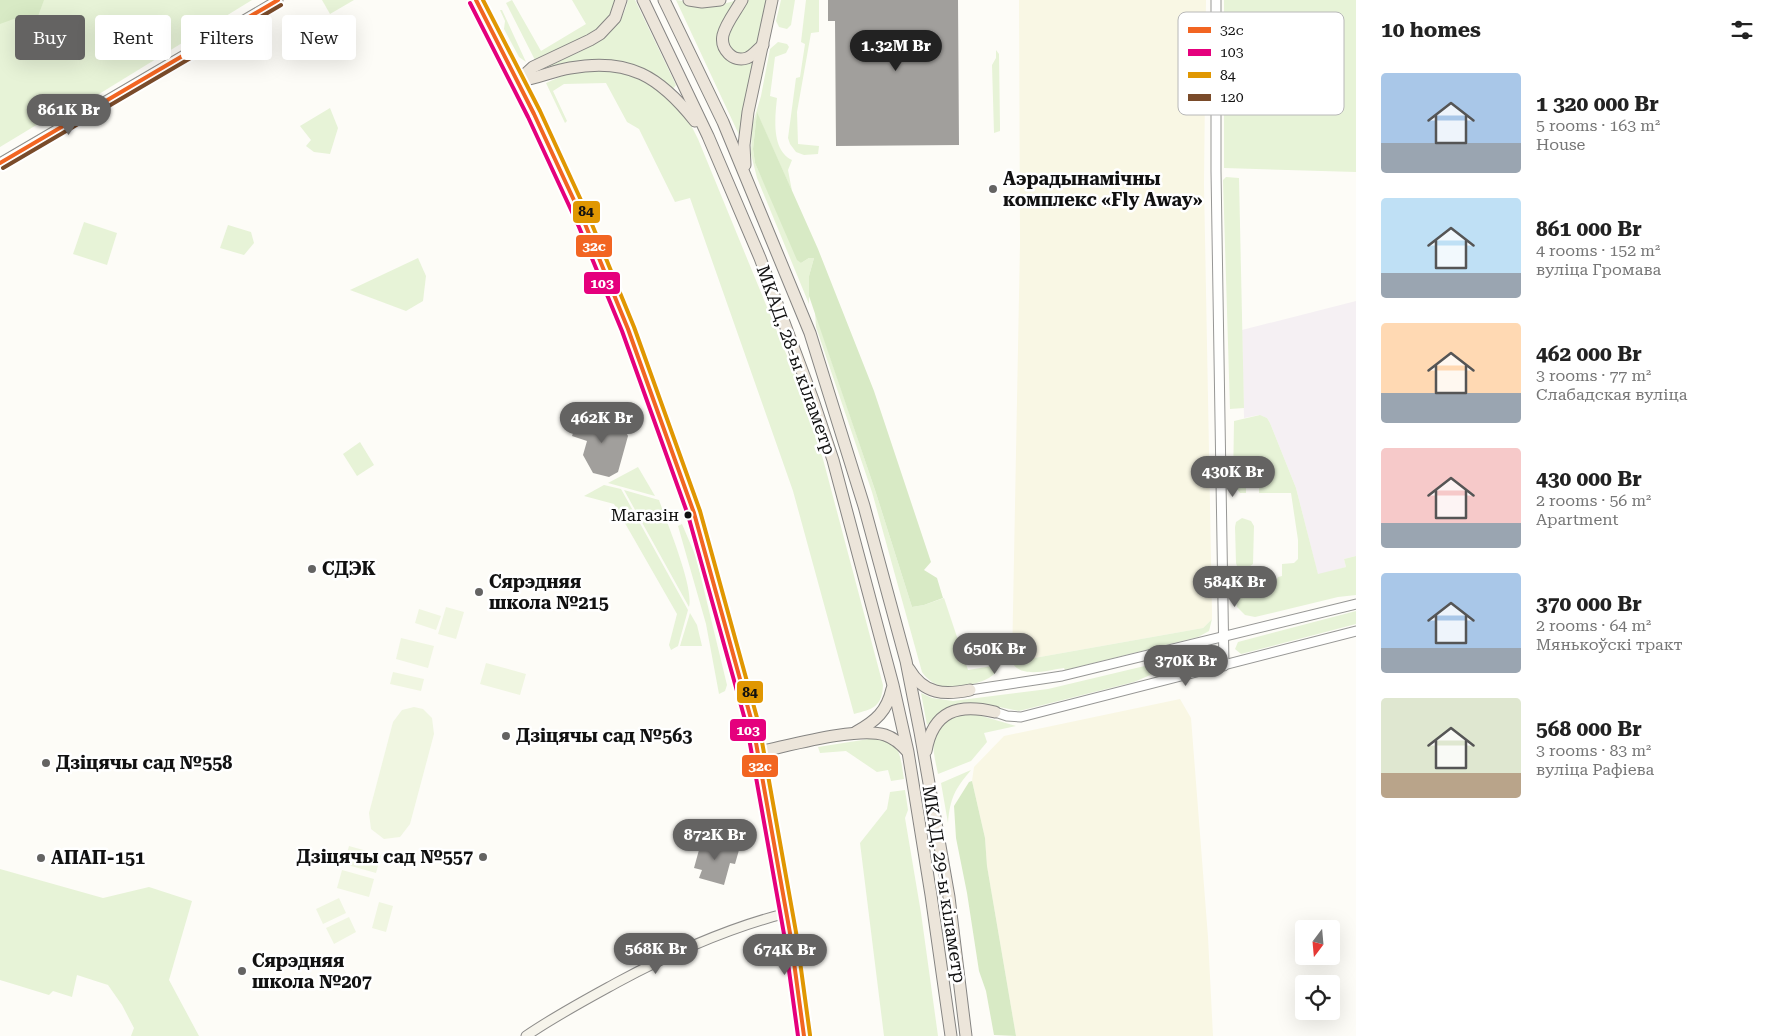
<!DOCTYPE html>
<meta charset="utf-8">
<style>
body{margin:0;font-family:"Roboto Serif",serif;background:#f2f2f2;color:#222;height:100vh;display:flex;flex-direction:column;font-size:19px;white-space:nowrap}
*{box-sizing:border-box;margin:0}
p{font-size:16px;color:#767676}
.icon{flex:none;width:28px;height:28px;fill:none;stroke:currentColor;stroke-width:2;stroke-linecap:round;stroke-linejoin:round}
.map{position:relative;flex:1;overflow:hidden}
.side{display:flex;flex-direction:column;background:#fff;width:425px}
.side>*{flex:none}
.guide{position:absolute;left:15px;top:15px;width:475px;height:45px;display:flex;gap:10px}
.needle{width:32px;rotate:196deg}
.controls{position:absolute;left:1295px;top:920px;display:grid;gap:10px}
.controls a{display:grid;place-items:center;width:45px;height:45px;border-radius:5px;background:#fff;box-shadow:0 5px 20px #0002;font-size:25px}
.price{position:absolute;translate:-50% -42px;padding:0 11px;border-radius:18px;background:#646362;color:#fff;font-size:16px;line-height:32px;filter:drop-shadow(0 1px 2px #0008)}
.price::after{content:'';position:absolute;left:50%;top:30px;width:15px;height:11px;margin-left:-8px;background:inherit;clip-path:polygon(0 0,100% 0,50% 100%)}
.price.selected{background:#222;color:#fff}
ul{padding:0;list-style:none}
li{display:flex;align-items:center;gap:15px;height:125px;padding:0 25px}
li span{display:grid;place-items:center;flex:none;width:140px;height:100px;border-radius:5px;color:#555}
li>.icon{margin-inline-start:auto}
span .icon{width:60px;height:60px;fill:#fffc;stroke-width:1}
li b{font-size:21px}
h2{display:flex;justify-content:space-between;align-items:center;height:60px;padding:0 25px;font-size:21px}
.pill{padding:0 18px;border-radius:5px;background:#fff;box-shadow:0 5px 20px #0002;font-size:18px;line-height:45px}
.pill.selected{background:#646362;color:#fff}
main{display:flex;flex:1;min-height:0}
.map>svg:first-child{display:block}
.industrial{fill:#f5f0f3}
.farmland{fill:#f9f7e4}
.green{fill:#e7f3d7}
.forest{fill:#d8eac5}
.pitch{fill:#f0f6e1}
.building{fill:#a19f9c}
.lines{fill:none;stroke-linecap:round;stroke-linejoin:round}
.tertiary-casing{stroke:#979795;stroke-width:11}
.secondary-casing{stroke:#8e8d8b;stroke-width:11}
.trunk-casing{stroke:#858482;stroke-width:13}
.tertiary{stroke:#fffffe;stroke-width:9}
.secondary{stroke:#f6f4eb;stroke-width:9}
.trunk{stroke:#ece5da;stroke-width:11}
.bus-1-casing{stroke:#fff;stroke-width:8}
.bus-2-casing{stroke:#fff;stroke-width:8}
.bus-3-casing{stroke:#fff;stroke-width:8}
.bus-4-casing{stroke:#fff;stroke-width:8}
.bus-1{stroke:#f26522;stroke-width:4}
.bus-2{stroke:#e5007d;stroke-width:4}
.bus-3{stroke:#e09702;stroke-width:4}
.bus-4{stroke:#7a4b2a;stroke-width:4}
.poi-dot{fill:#646362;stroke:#fff;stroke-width:2}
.bus-dot{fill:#111;stroke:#fff;stroke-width:2}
.labels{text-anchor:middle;stroke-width:5;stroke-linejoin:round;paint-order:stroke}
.bus-label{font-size:17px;fill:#111;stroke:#fff;text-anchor:end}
.poi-label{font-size:18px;font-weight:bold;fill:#111;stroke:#fff;text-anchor:start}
.street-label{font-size:18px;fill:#111;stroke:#fff}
.key{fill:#fff;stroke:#b8b8b8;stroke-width:1}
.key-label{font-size:14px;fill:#111}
.line-badge{stroke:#fff;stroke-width:2}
.badge-label{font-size:14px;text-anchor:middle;font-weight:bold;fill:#fff}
.pale-badge-label{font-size:14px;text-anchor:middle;font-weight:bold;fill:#111}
</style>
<main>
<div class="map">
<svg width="1356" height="1036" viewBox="0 0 1356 1036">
<rect width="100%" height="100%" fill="#fdfcf7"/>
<polygon class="industrial" points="1356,301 1356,556 1344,559 1346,567 1318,575 1296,488 1270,423 1267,418 1259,415 1244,418 1242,330"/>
<g class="farmland">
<polygon points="1019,0 1206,0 1204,184 1212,612 1212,619 1203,628 1012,662 1020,243"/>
<polygon points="1180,699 1191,718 1208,937 1213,1036 1016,1036 987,866 985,838 972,781 974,767 1004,736"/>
</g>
<g class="green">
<polygon points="0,0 252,0 47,126 43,121 0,147"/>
<polygon points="322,0 354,0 330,14"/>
<polygon points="512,0 541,51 586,24 572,0 618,0 615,8 599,31 536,62 506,3"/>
<path d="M 628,0 L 635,0 L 676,85 L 673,89 C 632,53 586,54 539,75 L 537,70 C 572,54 619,43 628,0 Z"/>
<polygon points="676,0 719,5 738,0 719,37 740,64 747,64 754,60 741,139"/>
<polygon points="748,0 766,0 756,47 744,55 732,51 727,41 730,29"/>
<polygon points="781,0 795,0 791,25 787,29 779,27 776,21"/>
<polygon points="806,0 819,0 819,32 811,33 797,112 798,144 819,146 818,154 804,155 796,152 790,144 788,138 796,78 800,77 805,44 801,42"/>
<polygon points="1224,0 1356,0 1356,172 1224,168"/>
<polygon points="500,10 502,10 526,62 519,57 504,29 505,21"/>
<path d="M 778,42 L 787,44 L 789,47 L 786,53 L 775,57 L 770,96 L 777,98 C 775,117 771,150 792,160 L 788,170 L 792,191 L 757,113 L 753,149 L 755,163 L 801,263 L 809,258 L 814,258 L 809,276 L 809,304 L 757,178 L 751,154 L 752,126 L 761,96 L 770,49 Z"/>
<polygon points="996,50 999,54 1000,127 1000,131 994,133 992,65 996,58"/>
<path d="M 596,69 L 631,74 L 661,91 L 688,119 L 698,139 L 794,373 L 823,459 L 883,685 C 882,707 873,709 854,714 L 793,491 L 690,198 L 675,202 L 639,129 L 627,122 L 606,83 L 564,84 L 553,91 L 567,121 L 565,123 L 546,83 L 576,70 Z"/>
<polygon points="330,108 338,128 330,154 314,152 306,146 311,140 300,126"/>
<polygon points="1226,177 1239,178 1244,408 1230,409 1223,180"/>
<polygon points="84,222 117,233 107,265 73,254"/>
<polygon points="228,225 251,232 254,243 244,255 220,248"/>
<polygon points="418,258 426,276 423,301 406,311 350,290"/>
<path d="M 815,312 L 875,490 L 912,607 L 924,605 L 944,598 L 968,670 L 992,666 L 992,647 L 999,647 C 999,654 1001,663 997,670 C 992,682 960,688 948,688 C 938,687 927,680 922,672 L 872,492 L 816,327 Z"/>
<polygon points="1260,415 1267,418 1270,423 1296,488 1318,574 1346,567 1344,559 1356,556 1356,595 1338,597 1255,617 1245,615 1237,607 1235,587 1238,581 1245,580 1249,584 1275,583 1278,577 1282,576 1282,564 1294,563 1298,559 1298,540 1291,493 1259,493 1259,483 1246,482 1246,493 1240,493 1233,484 1234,421"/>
<polygon points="360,442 374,465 357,476 343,454"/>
<polygon points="638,467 655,496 608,483"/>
<polygon points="604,485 621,489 688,610 678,646 671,650 669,645 677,614 614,504 584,496"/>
<path d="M 624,490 L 659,500 C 667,523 694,587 689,607 Z"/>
<polygon points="1242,518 1251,521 1254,526 1253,564 1246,569 1237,566 1236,563 1235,527 1236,522"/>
<polygon points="682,524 696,557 727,685 725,691 719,694 706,624 678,526"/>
<polygon points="1356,611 1356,624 1241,654 1235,649 1238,642"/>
<polygon points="690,613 697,625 702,646 680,646"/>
<path d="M 1212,619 L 1209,631 L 1198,637 L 1065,670 L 1064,668 C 1049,670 1020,679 1012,662 L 1203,628 Z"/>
<polygon points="1195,654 1199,656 1196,662 1162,670 1134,682 1019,711 984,704 960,703 945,709 927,725 921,693 932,698 953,701 1048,689"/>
<path d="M 957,714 L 975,714 L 1016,726 L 984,733 L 987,742 L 971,761 L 938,774 C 932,745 927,731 957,714 Z"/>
<path d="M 875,738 C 902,742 900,756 904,779 L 891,781 L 888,770 L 877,772 L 846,751 L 820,753 L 818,747 Z"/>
<path d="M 971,770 C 955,789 950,798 948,823 L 941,783 Z"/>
<polygon points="905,790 908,810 905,818 921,913 938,1036 884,1036 860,843 887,809 890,792"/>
<polygon points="0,869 103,898 149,887 192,901 169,980 199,1036 131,1036 134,1028 122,1005 108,985 77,975 72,997 53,991 49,995 0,980"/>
</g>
<g class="forest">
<polygon points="0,0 44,0 34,27 19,17 0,24"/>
<polygon points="757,112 818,249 874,391 931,562 924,570 937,578 943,598 924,605 912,607 875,490 809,296 809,276 814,258 809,258 801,263 797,260 755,163 753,149"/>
<polygon points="972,781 985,838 987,866 1016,1036 994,1035 986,991 979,971 967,893 956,838 954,806 969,782"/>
</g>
<g class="pitch">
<polygon points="446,607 464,612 456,639 438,634"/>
<polygon points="419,609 441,616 436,630 415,623"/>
<polygon points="401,638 434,646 428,668 396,659"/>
<polygon points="486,663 526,674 520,695 480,684"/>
<polygon points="393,672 424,679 421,691 390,684"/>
<polygon points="414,707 423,709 432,718 434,734 410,824 400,837 384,839 371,829 369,813 393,722 402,710"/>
<polygon points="349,846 381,855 376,873 344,864"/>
<polygon points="342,870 374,879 369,897 337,888"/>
<polygon points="339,898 346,913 323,924 316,909"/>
<polygon points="379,902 393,906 386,932 372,928"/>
<polygon points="349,917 356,932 334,944 326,928"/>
</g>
<g class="building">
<polygon points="828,0 958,0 959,145 836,146 835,21 828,21"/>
<polygon points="587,415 623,426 628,436 618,472 609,477 593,473 583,455 587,441 572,436 578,420"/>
<polygon points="702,839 739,850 735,864 730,863 724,885 699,878 702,870 694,868"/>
</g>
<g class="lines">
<g class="tertiary-casing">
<g id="tertiary">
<polyline points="1216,0 1216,171 1224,666"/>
<polyline points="970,690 1062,676 1356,604"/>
<polyline points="995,712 1007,716 1021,717 1356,631"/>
</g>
</g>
<g class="secondary-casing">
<g id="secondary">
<polyline points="476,0 534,114 585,224 628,329 694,513 753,726 790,933 804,1036"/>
<polyline points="0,163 278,0"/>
<path d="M 526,1036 C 555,1016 587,999 618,982 C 672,953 727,928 787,913"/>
</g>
</g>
<g class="trunk-casing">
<g id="trunk">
<polyline points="643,0 708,136 760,258 813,400 833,460 893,685 908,752 931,895 951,1036"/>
<polyline points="664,0 723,122 810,333 864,506 906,661 920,732 949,897 966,1036"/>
<polyline points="689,0 702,2 720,0"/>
<path d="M 742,0 C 736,11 726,23 723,35 C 720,49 733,63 747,58 C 753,56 758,49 763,45"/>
<path d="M 518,81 C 537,79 552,71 570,68 C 629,57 660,77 695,121"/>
<polyline points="518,81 533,67 590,40 600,34 615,18 621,0"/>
<polyline points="745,165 744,145 748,112 772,0"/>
<path d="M 909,669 C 924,695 945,695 970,690"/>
<path d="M 856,732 C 876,721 887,711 892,689"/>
<path d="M 926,751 C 933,711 958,703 995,712"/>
<path d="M 758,752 C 788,746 858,726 885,735 C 894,738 901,744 907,751"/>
</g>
</g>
<use href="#tertiary" class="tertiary"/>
<use href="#secondary" class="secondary"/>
<use href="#trunk" class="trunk"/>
<g class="bus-1-casing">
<g id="bus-1">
<polyline points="476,0 534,114 585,224 628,329 694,513 753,726 790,933 804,1036"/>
<polyline points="0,163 278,0"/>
</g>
</g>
<g class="bus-2-casing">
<polyline id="bus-2" points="470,3 528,117 579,227 622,331 688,515 747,727 784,934 798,1036"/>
</g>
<g class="bus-3-casing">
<polyline id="bus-3" points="483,0 540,111 591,222 634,327 700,511 759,725 796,932 810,1035"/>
</g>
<g class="bus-4-casing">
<polyline id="bus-4" points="3,168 281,5"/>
</g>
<use href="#bus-1" class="bus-1"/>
<use href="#bus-2" class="bus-2"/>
<use href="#bus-3" class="bus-3"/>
<use href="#bus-4" class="bus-4"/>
</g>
<g class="poi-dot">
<circle cx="993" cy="189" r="5"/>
<circle cx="312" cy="569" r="5"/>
<circle cx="479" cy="592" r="5"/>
<circle cx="506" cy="736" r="5"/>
<circle cx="46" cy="763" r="5"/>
<circle cx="483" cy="857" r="5"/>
<circle cx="41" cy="858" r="5"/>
<circle cx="242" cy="971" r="5"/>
</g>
<circle class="bus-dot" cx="688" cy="515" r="4.5"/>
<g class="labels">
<g class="bus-label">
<text x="679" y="521">Магазін</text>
</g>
<g class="poi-label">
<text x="1003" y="185">Аэрадынамічны<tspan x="1003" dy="21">комплекс «Fly Away»</tspan></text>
<text x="322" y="575">СДЭК</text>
<text x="489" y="588">Сярэдняя<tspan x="489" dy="21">школа №215</tspan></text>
<text x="516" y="742">Дзіцячы сад №563</text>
<text x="56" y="769">Дзіцячы сад №558</text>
<text x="473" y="863" text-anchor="end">Дзіцячы сад №557</text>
<text x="51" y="864">АПАП-151</text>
<text x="252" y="967">Сярэдняя<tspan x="252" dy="21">школа №207</tspan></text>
</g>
<g class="street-label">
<text transform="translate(796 360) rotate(70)" y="6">МКАД, 28-ы кіламетр</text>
<text transform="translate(944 884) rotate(81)" y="6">МКАД, 29-ы кіламетр</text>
</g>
</g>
<rect x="1178" y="12" width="166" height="103" rx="8" class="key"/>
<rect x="1188" y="27" width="23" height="6" fill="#f26522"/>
<rect x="1188" y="49" width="23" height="7" fill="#e5007d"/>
<rect x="1188" y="72" width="23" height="6" fill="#e09702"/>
<rect x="1188" y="94" width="23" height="7" fill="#7a4b2a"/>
<g class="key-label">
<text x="1220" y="35">32с</text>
<text x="1220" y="57">103</text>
<text x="1220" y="80">84</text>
<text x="1220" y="102">120</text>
</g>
<g class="line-badge">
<rect x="572" y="200" width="29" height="24" rx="5" fill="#e09702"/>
<rect x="575" y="234" width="38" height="24" rx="5" fill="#f26522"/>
<rect x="583" y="271" width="38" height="24" rx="5" fill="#e5007d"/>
<rect x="736" y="680" width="28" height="24" rx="5" fill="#e09702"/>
<rect x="729" y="718" width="38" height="24" rx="5" fill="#e5007d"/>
<rect x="741" y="754" width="38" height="24" rx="5" fill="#f26522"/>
</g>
<g class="badge-label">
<text x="594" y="251">32с</text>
<text x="602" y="288">103</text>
<text x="748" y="735">103</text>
<text x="760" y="771">32с</text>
</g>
<g class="pale-badge-label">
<text x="586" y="216">84</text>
<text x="750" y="697">84</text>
</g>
</svg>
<div class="controls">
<a><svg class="needle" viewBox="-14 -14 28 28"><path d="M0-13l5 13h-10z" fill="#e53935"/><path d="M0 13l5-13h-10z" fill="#767676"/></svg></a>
<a><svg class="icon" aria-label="locate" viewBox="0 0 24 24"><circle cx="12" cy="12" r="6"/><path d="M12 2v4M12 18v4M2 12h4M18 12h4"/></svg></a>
</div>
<b class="price selected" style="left:896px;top:72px">1.32M Br</b>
<b class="price" style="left:69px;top:136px">861K Br</b>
<b class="price" style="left:602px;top:444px">462K Br</b>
<b class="price" style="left:1233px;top:498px">430K Br</b>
<b class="price" style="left:1235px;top:608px">584K Br</b>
<b class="price" style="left:995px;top:675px">650K Br</b>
<b class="price" style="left:1186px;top:687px">370K Br</b>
<b class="price" style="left:715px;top:861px">872K Br</b>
<b class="price" style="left:656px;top:975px">568K Br</b>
<b class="price" style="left:785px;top:976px">674K Br</b>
<div class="guide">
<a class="pill selected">Buy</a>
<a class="pill">Rent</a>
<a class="pill">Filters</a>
<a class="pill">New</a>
</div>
</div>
<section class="side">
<h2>10 homes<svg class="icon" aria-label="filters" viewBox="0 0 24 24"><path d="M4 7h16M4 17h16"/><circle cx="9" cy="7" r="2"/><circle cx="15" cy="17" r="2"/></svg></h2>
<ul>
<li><span style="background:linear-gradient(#a9c7e8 70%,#9aa5b1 0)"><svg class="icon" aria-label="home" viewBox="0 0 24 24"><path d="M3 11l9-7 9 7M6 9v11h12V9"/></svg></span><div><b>1 320 000 Br</b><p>5 rooms · 163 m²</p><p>House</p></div></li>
<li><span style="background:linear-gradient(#bfe0f5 75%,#9aa5b1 0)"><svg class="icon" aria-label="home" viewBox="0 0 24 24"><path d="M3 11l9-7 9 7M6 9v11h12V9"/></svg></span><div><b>861 000 Br</b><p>4 rooms · 152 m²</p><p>вуліца Громава</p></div></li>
<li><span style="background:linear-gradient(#ffd9b3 70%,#9aa5b1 0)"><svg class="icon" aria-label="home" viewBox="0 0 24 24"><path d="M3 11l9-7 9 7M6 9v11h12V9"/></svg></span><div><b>462 000 Br</b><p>3 rooms · 77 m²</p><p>Слабадская вуліца</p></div></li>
<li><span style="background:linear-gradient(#f6c9c9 75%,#9aa5b1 0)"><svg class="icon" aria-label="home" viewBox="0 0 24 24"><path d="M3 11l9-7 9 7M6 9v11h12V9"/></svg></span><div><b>430 000 Br</b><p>2 rooms · 56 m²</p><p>Apartment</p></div></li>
<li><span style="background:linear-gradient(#a9c7e8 75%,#9aa5b1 0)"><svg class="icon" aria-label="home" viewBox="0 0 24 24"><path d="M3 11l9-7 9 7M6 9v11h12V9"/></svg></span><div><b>370 000 Br</b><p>2 rooms · 64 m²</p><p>Мянькоўскі тракт</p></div></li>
<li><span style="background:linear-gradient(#dfe7d0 75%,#b9a48a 0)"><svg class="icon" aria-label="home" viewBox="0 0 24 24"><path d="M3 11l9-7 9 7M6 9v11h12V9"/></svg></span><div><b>568 000 Br</b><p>3 rooms · 83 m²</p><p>вуліца Рафіева</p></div></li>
</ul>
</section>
</main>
